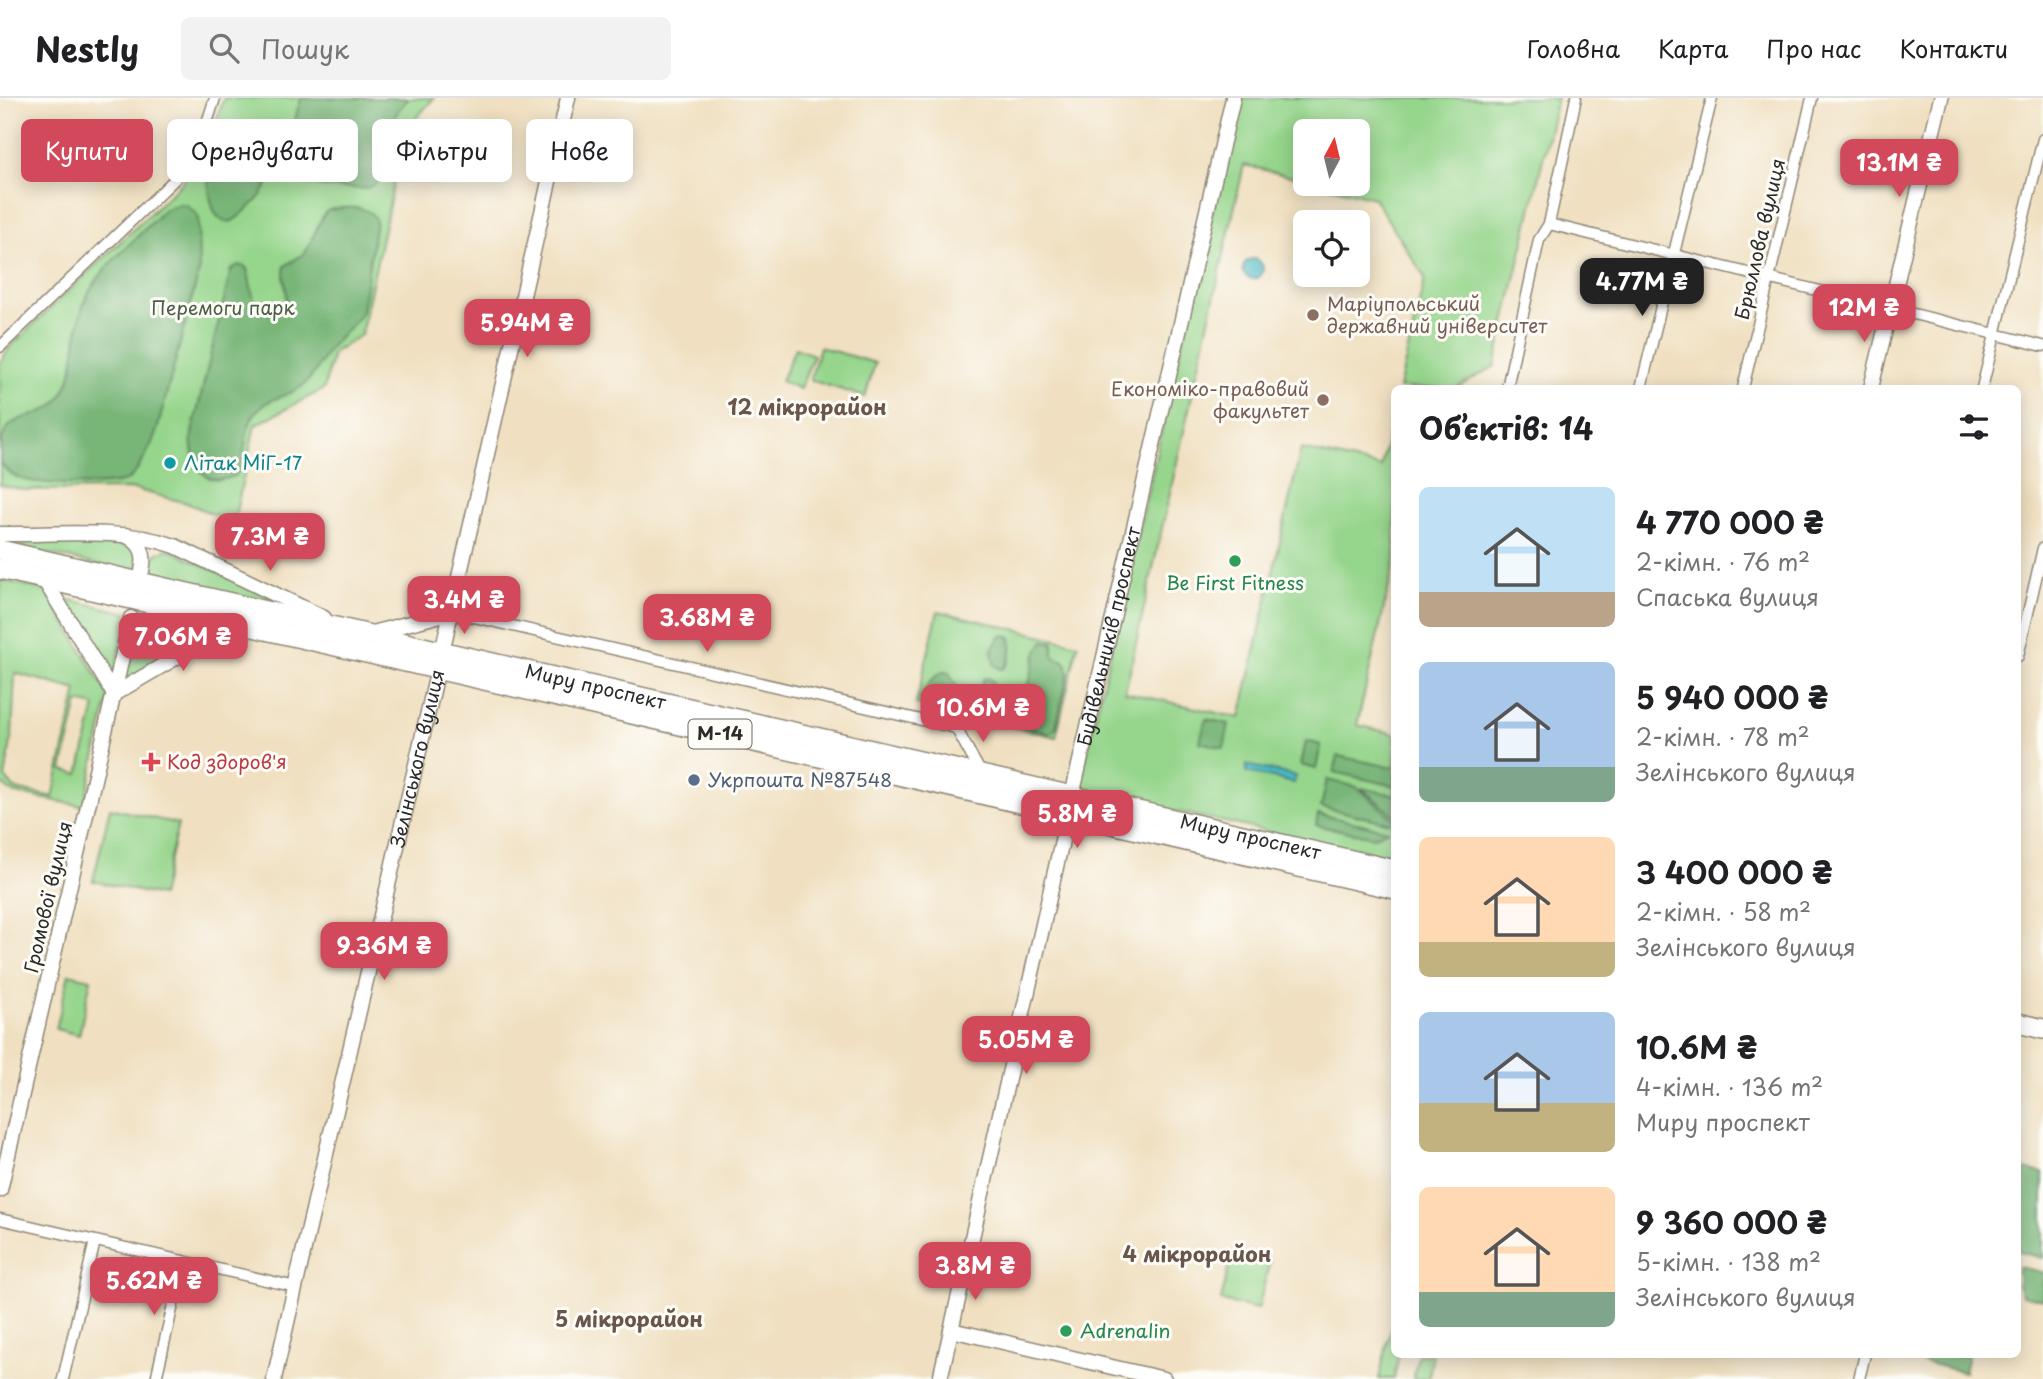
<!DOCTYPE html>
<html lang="uk">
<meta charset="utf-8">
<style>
body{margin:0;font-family:"Playpen Sans",sans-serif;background:#f2f2f2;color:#202124;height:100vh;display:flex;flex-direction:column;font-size:26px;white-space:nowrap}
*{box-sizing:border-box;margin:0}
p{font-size:23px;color:#757577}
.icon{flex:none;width:38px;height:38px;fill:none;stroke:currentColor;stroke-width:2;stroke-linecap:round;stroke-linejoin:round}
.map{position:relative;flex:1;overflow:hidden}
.panel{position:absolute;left:1391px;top:287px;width:630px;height:973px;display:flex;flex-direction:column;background:#fff;border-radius:10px;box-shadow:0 4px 18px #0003}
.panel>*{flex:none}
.hud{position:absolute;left:21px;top:21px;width:665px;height:63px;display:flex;gap:14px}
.needle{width:46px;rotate:7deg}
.tools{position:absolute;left:1293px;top:21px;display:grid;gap:14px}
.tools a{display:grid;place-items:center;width:77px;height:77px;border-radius:10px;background:#fff;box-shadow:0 4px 18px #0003;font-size:35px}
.price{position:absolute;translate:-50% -60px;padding:0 16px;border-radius:14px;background:#d1495b;color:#fff;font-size:23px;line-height:46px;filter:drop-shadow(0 2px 4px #0008)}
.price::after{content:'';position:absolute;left:50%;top:42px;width:21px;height:16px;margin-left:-10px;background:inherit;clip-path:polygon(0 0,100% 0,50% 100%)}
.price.selected{background:#222;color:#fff}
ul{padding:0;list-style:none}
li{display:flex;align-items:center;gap:21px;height:175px;padding:0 28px}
li span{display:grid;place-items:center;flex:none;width:196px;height:140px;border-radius:10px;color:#555}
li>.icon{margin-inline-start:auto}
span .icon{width:84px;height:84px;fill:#fffc;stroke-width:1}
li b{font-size:30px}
h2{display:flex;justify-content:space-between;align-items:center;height:84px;padding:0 28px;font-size:30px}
.tag{padding:0 24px;border-radius:10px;background:#fff;box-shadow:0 4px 18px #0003;font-size:24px;line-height:63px}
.tag.selected{background:#d1495b;color:#fff}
header{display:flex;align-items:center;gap:42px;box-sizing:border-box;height:98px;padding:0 35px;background:#fff;border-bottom:2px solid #e0e0e0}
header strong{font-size:33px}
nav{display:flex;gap:38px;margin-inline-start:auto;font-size:24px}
.search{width:490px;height:63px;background:#f2f2f2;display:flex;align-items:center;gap:18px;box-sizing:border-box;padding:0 24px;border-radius:10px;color:#757577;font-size:26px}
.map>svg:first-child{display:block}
.green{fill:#96d58c;stroke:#60805c;stroke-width:2;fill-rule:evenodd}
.forest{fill:#78b678;stroke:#527052;stroke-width:2}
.water{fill:#4bb9c4;stroke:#3b7278;stroke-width:2}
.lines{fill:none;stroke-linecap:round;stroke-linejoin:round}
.street-casing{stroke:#8e8676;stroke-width:13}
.secondary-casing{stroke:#8e8676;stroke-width:17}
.highway-casing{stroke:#8e8676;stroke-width:22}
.street{stroke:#fff;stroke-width:10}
.secondary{stroke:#fff;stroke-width:14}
.highway{stroke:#fff;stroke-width:19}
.education-dot{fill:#8d6e63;stroke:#fdfcf7;stroke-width:2.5}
.culture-dot{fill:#0f9aa8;stroke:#fdfcf7;stroke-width:2.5}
.leisure-dot{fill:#2e9e5b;stroke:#fdfcf7;stroke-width:2.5}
.health-dot{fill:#e0444e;stroke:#fdfcf7;stroke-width:2.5}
.service-dot{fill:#5c6f8a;stroke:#fdfcf7;stroke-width:2.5}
.labels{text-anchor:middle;stroke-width:6;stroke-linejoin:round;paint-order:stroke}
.shield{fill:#fdfcf7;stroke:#6a6a68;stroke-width:2}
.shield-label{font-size:18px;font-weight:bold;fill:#2b2b2b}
.street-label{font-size:19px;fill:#2b2b2b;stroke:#fdfcf7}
.education-label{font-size:19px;fill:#785e54;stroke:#fdfcf7;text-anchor:start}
.park-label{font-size:19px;fill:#4b5e48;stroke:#fdfcf7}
.culture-label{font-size:19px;fill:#0d838f;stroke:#fdfcf7;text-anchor:start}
.leisure-label{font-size:19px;fill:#27864d;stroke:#fdfcf7}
.health-label{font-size:19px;fill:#be3a42;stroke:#fdfcf7;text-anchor:start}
.service-label{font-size:19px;fill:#4e5e75;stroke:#fdfcf7;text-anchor:start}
.neighbourhood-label{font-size:21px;font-weight:bold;fill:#6a564b;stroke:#fdfcf7}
</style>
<header>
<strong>Nestly</strong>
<div class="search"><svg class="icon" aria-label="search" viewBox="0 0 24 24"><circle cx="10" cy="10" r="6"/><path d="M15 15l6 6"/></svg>Пошук</div>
<nav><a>Головна</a><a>Карта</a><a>Про нас</a><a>Контакти</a></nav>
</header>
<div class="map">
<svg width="2043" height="1281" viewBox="0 0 2043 1281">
<rect width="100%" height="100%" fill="#fdfcf7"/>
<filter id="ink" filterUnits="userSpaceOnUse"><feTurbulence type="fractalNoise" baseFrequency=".0143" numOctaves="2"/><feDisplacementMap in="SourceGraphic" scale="14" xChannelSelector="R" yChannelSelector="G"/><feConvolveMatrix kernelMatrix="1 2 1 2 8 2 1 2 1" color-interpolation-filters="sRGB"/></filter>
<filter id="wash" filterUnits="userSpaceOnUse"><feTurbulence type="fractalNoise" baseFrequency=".00686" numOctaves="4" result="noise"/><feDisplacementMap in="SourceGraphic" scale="28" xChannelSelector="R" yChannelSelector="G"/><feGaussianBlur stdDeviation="1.57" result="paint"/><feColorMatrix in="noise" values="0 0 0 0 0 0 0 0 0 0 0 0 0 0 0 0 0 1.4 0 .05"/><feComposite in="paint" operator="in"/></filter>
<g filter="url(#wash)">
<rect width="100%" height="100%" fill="#f0e0c1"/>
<g class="green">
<polygon points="224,0 434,0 405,33 361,237 333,255 324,291 255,327 235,418 227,422 187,405 134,391 25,392 0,387 0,264 10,249 181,86 208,47"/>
<path d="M 1239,0 L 1557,0 L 1495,268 L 1456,290 L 1399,290 L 1425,180 L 1374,100 L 1320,86 L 1358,86 L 1358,33 L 1306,33 L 1305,82 L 1244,67 L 1125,594 L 1240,620 L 1301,351 L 1381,369 L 1395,309 L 1395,462 L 1357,627 L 1395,636 L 1395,766 C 1290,737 1185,714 1078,694 Z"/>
<polygon points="820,249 875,265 865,299 810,282"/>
<polygon points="795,250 814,257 800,291 781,283"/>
<polygon points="2,440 122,440 136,450 138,476 6,446"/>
<path d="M 165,452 L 170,452 L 304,514 L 144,477 C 148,464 151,457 165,452 Z"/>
<path d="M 0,482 L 46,492 L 109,598 L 84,708 L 14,695 L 0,685 ZM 15,575 L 77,592 L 53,699 L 15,691 L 5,680 L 12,637 ZM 78,604 L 95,608 L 79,676 L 62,672 Z"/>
<polygon points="66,501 128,515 112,585 62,503"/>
<polygon points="938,513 1078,546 1056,639 916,606"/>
<polygon points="136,517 205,533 208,537 120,588"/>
<polygon points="110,710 178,726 161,798 93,783"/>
<polygon points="69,876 91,881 79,937 56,931"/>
<polygon points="1232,1154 1270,1163 1258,1211 1221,1203"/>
<polygon points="1395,1211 1395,1256 1399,1257 1394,1281 1379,1281"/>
<polygon points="1418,1257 1433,1257 1428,1281 1413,1281"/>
</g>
<g class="forest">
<path d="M 301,0 L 410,0 C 395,12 386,33 384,52 C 383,62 385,75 378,83 C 371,92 359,91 348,90 C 338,90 326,90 316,87 C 281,75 293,25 301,0 Z"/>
<path d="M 261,33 L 268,35 C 273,43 272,51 272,61 C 271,87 264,98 243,115 C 237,119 233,126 225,123 C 215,120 213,111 211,102 C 203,69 212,64 239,47 C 246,42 252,36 261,33 Z"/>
<path d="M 180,106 L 187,107 L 198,118 L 199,174 L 157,332 C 153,344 138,376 127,382 C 112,390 40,386 22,381 C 12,378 1,370 0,360 C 0,305 40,329 60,300 C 79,273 73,238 83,208 C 96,171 131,147 157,119 L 165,111 Z"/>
<path d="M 342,110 C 355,109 371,109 376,123 L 362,214 C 354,228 340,237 330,250 C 320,264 315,278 301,289 C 287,299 266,300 255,315 C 242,334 248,359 236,377 C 203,393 189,363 192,335 L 231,172 L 238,167 L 246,169 C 254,185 247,225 281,213 C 294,198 280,184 285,168 L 305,155 L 324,116 L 329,112 Z"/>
<path d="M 1005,537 L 1011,540 C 1012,550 1011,562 1004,570 L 1000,571 L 994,566 L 992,551 L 1000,539 Z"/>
<path d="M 1044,543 L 1053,544 L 1053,557 L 1057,561 L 1063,562 L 1067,567 L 1068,576 L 1056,629 L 1052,634 L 1048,635 L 1025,628 C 1019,619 1002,605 1015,594 C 1020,590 1025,590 1029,585 L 1037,553 Z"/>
<path d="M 944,574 L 949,575 L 965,603 L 981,588 L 984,580 L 990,581 L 993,585 L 991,596 L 980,603 L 971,615 L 959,615 L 925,605 L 922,599 C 924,590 935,576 944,574 Z"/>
<polygon points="1206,621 1229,626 1224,650 1200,644"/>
<polygon points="1306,643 1321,647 1316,671 1301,667"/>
<polygon points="1338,658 1395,670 1395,688 1334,674"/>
<polygon points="1327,682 1357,689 1395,722 1395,726 1321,709"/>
<polygon points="1361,690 1395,697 1395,718"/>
<polygon points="1318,716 1388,732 1373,739 1316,727"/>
<polygon points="2025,1071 2043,1075 2043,1160 2018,1154 2018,1098"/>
<polygon points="2018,1169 2043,1174 2043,1202 2022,1197 2018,1187"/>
<polygon points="1912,1257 1912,1256 1968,1257 1964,1274 1911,1261"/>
</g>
<g class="water">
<circle cx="1253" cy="171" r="10"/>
<polygon points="1247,667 1296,678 1294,685 1246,674"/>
</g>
</g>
<g filter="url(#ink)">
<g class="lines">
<g class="street-casing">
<g id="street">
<polyline points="1549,126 2043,248"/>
<polyline points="0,249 175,81 201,43 215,0"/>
<polyline points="1507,290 1539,142 1549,126 1576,0"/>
<polyline points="1641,290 1712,0"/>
<polyline points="1743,290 1812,0"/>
<polyline points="1982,290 2043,41"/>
<polyline points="452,514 956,630 982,677"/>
<polyline points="2018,558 2043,450"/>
<polyline points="0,1121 296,1189"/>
<polyline points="63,1281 95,1143"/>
<polyline points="156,1281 183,1163"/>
<polyline points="1859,1281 1865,1256"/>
</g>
</g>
<g class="secondary-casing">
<g id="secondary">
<polyline points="1871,290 1941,0"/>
<path d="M 0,436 C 57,437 120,429 175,448 L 324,520"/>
<path d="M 125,437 C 142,445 146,456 142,473"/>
<polyline points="43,480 114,596"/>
<polyline points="372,535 452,514"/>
<polyline points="442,554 568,0"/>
<polyline points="114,596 235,525"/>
<path id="s1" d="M 1072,698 L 1233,0"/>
<polyline points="0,1092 131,520"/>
<polyline points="951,1232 1164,1281"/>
<path id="s2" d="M 274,1281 L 438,571"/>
<polyline points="940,1281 1068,716"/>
</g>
</g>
<g class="highway-casing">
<g id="highway">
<path id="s3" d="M 0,452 L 1395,772"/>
<polyline points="0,471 1395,791"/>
<polyline points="2018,925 2043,931"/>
</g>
</g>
<use href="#street" class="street"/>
<use href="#secondary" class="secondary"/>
<use href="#highway" class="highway"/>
</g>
</g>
<g class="education-dot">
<circle cx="1313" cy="217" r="7"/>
<circle cx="1323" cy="302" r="7"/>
</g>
<circle class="culture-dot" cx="170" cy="365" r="7"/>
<g class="leisure-dot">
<circle cx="1235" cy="463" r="7"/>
<circle cx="1066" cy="1233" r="7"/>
</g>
<path class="health-dot" d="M147.5 653.5h7v7h7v7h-7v7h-7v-7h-7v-7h7z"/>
<circle class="service-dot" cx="694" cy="682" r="7"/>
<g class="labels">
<rect class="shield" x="688.5" y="621.5" width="63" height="29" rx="5"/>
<g class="shield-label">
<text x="720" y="642">М-14</text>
</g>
<g class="street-label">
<text transform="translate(1760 141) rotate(-77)" y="7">Брюллова вулиця</text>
<text dy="7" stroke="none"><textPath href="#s1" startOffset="164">Будівельників проспект</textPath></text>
<text dy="7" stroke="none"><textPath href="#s3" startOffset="611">Миру проспект</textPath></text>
<text dy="7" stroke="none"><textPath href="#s2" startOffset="637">Зелінського вулиця</textPath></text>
<text dy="7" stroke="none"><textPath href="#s3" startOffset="1283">Миру проспект</textPath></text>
<text transform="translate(48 799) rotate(-77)" y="7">Громової вулиця</text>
</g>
<g class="education-label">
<text x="1327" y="213">Маріупольський<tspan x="1327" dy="22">державний університет</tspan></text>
<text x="1309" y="298" text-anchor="end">Економіко-правовий<tspan x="1309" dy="22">факультет</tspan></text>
</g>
<g class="park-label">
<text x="223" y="217">Перемоги парк</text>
</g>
<g class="culture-label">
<text x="184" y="372">Літак МіГ-17</text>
</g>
<g class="leisure-label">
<text x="1235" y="492">Be First Fitness</text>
<text x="1080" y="1240" text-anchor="start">Adrenalin</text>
</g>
<g class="health-label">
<text x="167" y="671">Код здоров'я</text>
</g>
<g class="service-label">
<text x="708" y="689">Укрпошта №87548</text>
</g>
<g class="neighbourhood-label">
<text x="807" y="317">12 мікрорайон</text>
<text x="1197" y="1164">4 мікрорайон</text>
<text x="629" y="1229">5 мікрорайон</text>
</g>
</g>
</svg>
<div class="tools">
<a><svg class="needle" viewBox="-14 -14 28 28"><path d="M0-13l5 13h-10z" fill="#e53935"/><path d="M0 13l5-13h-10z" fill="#757577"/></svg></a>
<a><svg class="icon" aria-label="locate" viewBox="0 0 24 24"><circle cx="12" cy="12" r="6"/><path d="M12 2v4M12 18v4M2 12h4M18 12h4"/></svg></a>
</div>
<b class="price" style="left:1899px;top:101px">13.1M ₴</b>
<b class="price selected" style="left:1642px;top:220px">4.77M ₴</b>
<b class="price" style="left:1864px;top:246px">12M ₴</b>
<b class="price" style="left:527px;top:261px">5.94M ₴</b>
<b class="price" style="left:270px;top:475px">7.3M ₴</b>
<b class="price" style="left:464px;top:538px">3.4M ₴</b>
<b class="price" style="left:707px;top:556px">3.68M ₴</b>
<b class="price" style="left:183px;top:575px">7.06M ₴</b>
<b class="price" style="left:983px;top:646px">10.6M ₴</b>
<b class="price" style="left:1077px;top:752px">5.8M ₴</b>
<b class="price" style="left:384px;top:884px">9.36M ₴</b>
<b class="price" style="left:1026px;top:978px">5.05M ₴</b>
<b class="price" style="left:975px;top:1204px">3.8M ₴</b>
<b class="price" style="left:154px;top:1219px">5.62M ₴</b>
<div class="hud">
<a class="tag selected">Купити</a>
<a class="tag">Орендувати</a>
<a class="tag">Фільтри</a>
<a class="tag">Нове</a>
</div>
<section class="panel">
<h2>Об’єктів: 14<svg class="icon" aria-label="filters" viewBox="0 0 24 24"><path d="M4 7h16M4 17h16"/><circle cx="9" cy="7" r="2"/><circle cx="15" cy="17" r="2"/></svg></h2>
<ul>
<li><span style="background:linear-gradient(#bfe0f5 75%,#b9a48a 0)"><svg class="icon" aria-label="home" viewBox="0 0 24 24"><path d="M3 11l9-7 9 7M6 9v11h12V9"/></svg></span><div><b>4 770 000 ₴</b><p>2-кімн. · 76 m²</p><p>Спаська вулиця</p></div></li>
<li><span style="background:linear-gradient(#a9c7e8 75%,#7fa58c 0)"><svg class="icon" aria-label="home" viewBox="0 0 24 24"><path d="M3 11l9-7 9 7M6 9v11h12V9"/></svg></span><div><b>5 940 000 ₴</b><p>2-кімн. · 78 m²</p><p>Зелінського вулиця</p></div></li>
<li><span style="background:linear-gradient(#ffd9b3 75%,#c2b280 0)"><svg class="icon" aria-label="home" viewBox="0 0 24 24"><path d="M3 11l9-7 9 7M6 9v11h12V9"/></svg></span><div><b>3 400 000 ₴</b><p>2-кімн. · 58 m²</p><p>Зелінського вулиця</p></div></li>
<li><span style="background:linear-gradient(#a9c7e8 65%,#c2b280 0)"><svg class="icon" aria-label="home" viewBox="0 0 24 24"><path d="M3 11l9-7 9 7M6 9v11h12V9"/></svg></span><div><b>10.6M ₴</b><p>4-кімн. · 136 m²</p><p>Миру проспект</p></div></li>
<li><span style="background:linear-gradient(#ffd9b3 75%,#7fa58c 0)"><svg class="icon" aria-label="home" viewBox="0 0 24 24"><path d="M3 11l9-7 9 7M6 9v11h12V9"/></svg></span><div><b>9 360 000 ₴</b><p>5-кімн. · 138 m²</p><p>Зелінського вулиця</p></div></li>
</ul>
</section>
</div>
